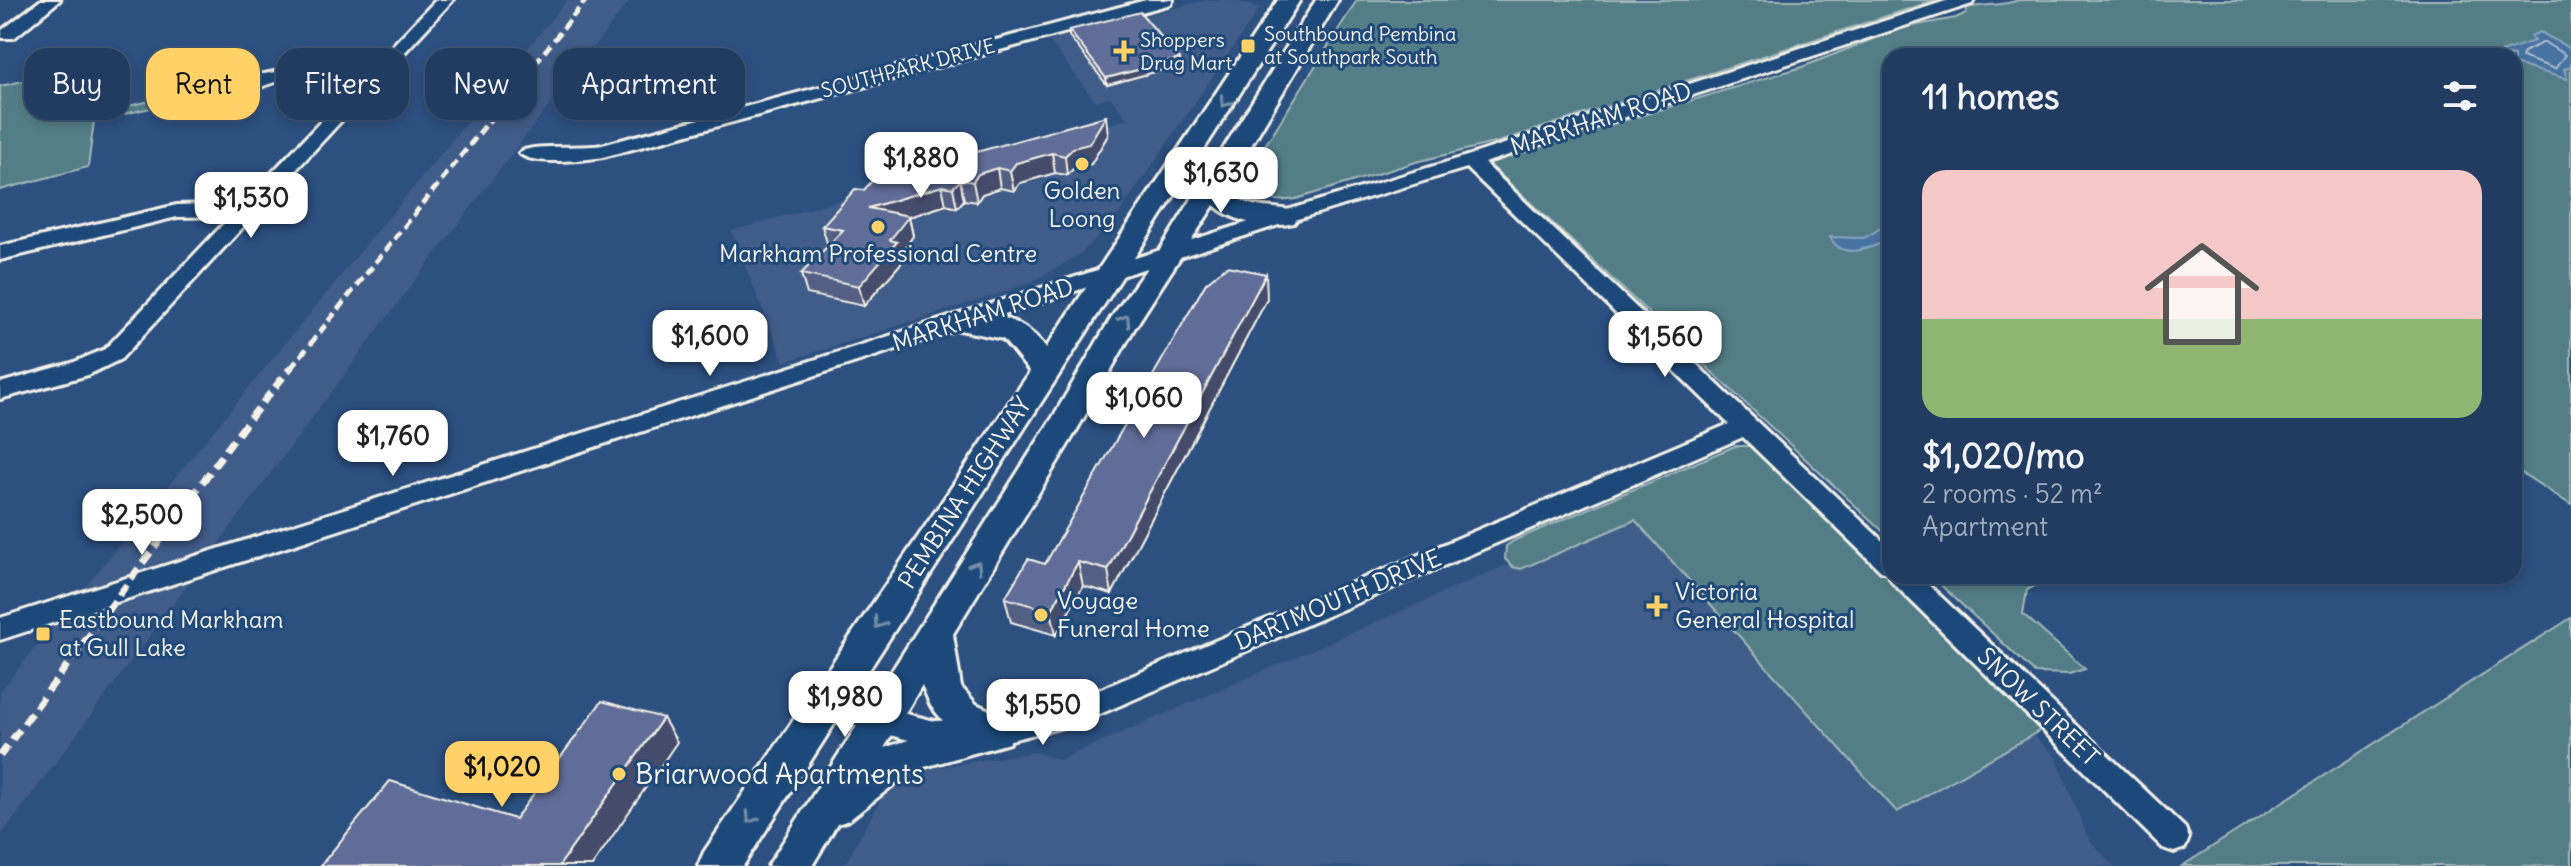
<!DOCTYPE html>
<meta charset="utf-8">
<style>
body{margin:0;font-family:Delius,sans-serif;background:#294366;color:#f1f3f6;height:100vh;display:flex;flex-direction:column;font-size:30px;white-space:nowrap}
*{box-sizing:border-box;margin:0}
p{font-size:26px;color:#a2adbd}
.icon{flex:none;width:44px;height:44px;fill:none;stroke:currentColor;stroke-width:2;stroke-linecap:round;stroke-linejoin:round}
.map{position:relative;flex:1;overflow:hidden}
.sheet{position:absolute;left:1882px;top:48px;width:640px;height:536px;display:flex;flex-direction:column;background:#213c60;border-radius:24px;box-shadow:0 4px 12px #0003,0 0 0 2px #3e5675}
.sheet>*{flex:none}
.banner{position:absolute;left:24px;top:48px;width:760px;height:72px;display:flex;gap:16px}
.price{position:absolute;translate:-50% -68px;padding:0 18px;border-radius:16px;background:#fff;color:#222;font-size:26px;line-height:52px;filter:drop-shadow(0 2px 4px #0008)}
.price::after{content:'';position:absolute;left:50%;top:48px;width:24px;height:18px;margin-left:-12px;background:inherit;clip-path:polygon(0 0,100% 0,50% 100%)}
.price.current{background:#ffd166;color:#111}
ul{padding:0;list-style:none}
li{display:grid;align-content:center;gap:16px;height:424px;padding:0 40px}
li+li{border-top:2px solid #3e5675}
li span{display:grid;place-items:center;height:248px;border-radius:24px;color:#555}
li>.icon{margin-inline-start:auto}
span .icon{width:144px;height:144px;fill:#fffc;stroke-width:1}
li b{font-size:34px}
h2{display:flex;justify-content:space-between;align-items:center;height:96px;padding:0 40px;font-size:34px}
.chip{padding:0 28px;border-radius:24px;background:#213c60;box-shadow:0 4px 12px #0003,0 0 0 2px #3e5675;font-size:28px;line-height:72px}
.chip.current{background:#ffd166;color:#111}
.map>svg:first-child{display:block}
.built{fill:#405c89}
.green{fill:#537e87;stroke:#a4b8b8;stroke-width:2}
.water{fill:#4773a2;stroke:#8ca5be;stroke-width:2}
.lines{fill:none;stroke-linecap:round;stroke-linejoin:round}
.shore{stroke:#afbfcc;stroke-width:2}
.minor-casing{stroke:#f4f1e8;stroke-width:6}
.major-casing{stroke:#f4f1e8;stroke-width:6}
.minor{fill:#1f4a7a;fill-rule:evenodd}
.major{fill:#1f4a7a;fill-rule:evenodd}
.rail-far1{stroke:#f4f1e8;stroke-width:5;stroke-dasharray:10 5;stroke-linecap:butt}
.rail{stroke:#f4f1e8;stroke-width:7;stroke-dasharray:13 7;stroke-linecap:butt}
.wall{fill:#535e83;stroke:#f4f1e8;stroke-width:2}
.shaded-wall{fill:#444c6a;stroke:#f4f1e8;stroke-width:2}
.building{fill:#616d98;stroke:#f4f1e8;stroke-width:2}
.oneway{stroke:#748da6}
.poi-dot{fill:#ffd166;stroke:#1f4a7a;stroke-width:3}
.labels{text-anchor:middle;stroke-width:6;stroke-linejoin:round;paint-order:stroke}
.far-poi-label{font-size:20px;fill:#f4f1e8;stroke:#1f4a7a;text-anchor:start}
.far-street-label{font-size:20px;fill:#f4f1e8;stroke:#1f4a7a}
.street-label{font-size:24px;fill:#f4f1e8;stroke:#1f4a7a}
.poi-label{font-size:24px;fill:#f4f1e8;stroke:#1f4a7a;text-anchor:start}
.near-poi-label{font-size:28px;fill:#f4f1e8;stroke:#1f4a7a;text-anchor:start}
</style>
<div class="map">
<svg width="2571" height="866" viewBox="0 0 2571 866">
<rect width="100%" height="100%" fill="#2c5080"/>
<filter id="ink" filterUnits="userSpaceOnUse"><feTurbulence type="fractalNoise" baseFrequency=".0125" numOctaves="2"/><feDisplacementMap in="SourceGraphic" scale="16" xChannelSelector="R" yChannelSelector="G"/><feConvolveMatrix kernelMatrix="1 2 1 2 8 2 1 2 1" color-interpolation-filters="sRGB"/></filter>
<g filter="url(#ink)">
<g class="built">
<polygon points="567,0 630,0 400,300 0,837 0,691"/>
<polygon points="1206,0 1232,0 1260,8 1115,219 1082,253 1034,281 1005,292 784,362 731,231 1127,119 1110,97 1095,101 1049,41"/>
<polygon points="1750,459 2056,757 2088,838 2114,866 844,866 886,790 921,770 1035,752 1059,760"/>
</g>
<g class="green">
<path d="M 1357,0 L 1936,0 L 1498,142 L 1416,162 L 1296,199 C 1278,202 1266,201 1252,189 L 1251,179 L 1255,173 L 1252,166 Z"/>
<path d="M 2019,0 L 2571,0 L 2571,505 L 2514,468 L 2514,56 L 1890,56 L 1890,538 L 1487,162 L 1802,67 L 1901,28 L 1956,18 L 1966,13 L 1967,8 C 1988,3 1999,7 2019,0 Z"/>
<polygon points="100,64 95,113 184,94 181,101 94,121 88,167 0,190 0,86"/>
<polygon points="1735,446 1752,446 1763,452 2041,726 2039,731 1897,812 1635,520 1521,569 1513,567 1505,559 1506,546 1515,540"/>
<polygon points="1931,576 2054,576 2027,590 2023,614 2085,669 2069,674 2035,673"/>
<polygon points="2571,618 2571,866 2182,866"/>
</g>
<g class="water">
<polygon points="2540,32 2571,49 2571,67 2564,69 2567,79 2514,64 2514,56 2495,54 2534,41 2530,36"/>
<path d="M 1890,223 L 1890,240 C 1871,247 1842,262 1830,237 L 1864,238 Z"/>
</g>
<g class="lines">
<polygon class="shore" points="2544,42 2565,55 2555,69 2522,57 2524,52"/>
<g class="minor-casing">
<g id="minor">
<polygon points="41,0 60,0 14,38 2,38 2,30"/>
<path d="M 436,0 L 453,0 L 121,359 L 88,375 L 0,399 L 0,383 L 72,363 L 105,349 L 231,216 L 177,217 L 0,260 L 0,246 L 177,205 L 243,203 L 365,75 C 334,75 302,74 272,83 C 249,90 233,106 207,100 L 201,91 C 217,71 241,75 264,74 C 278,72 293,67 307,65 C 329,62 353,64 375,64 Z"/>
<path d="M 1146,0 L 1173,0 L 1171,4 L 603,157 C 585,160 532,166 519,153 C 529,143 583,149 602,145 Z"/>
<polygon points="1949,0 1974,0 1972,4 1484,163 1890,548 1890,576 1919,576 2185,828 2189,838 2185,848 2174,852 2163,848 1893,583 1889,576 1890,574 1881,571 1743,437 1079,723 995,744 935,747 815,715 811,706 815,697 825,694 935,721 995,718 1075,700 1729,424 1467,168 1291,221 0,640 0,618 1277,213 1464,157"/>
</g>
</g>
<g class="major-casing">
<g id="major">
<path d="M 1278,0 L 1300,0 L 743,866 L 698,866 L 704,852 L 1030,372 L 1003,339 L 955,329 L 950,322 L 955,315 C 988,306 1026,321 1046,348 Z"/>
<path d="M 1316,0 L 1338,0 L 1228,184 C 1241,212 1269,205 1294,211 L 1298,217 L 1294,223 C 1269,229 1234,223 1214,205 L 1134,329 L 1075,433 L 953,634 L 961,687 L 976,704 L 1009,719 L 1014,731 L 1009,743 L 921,768 L 906,775 L 849,820 L 837,824 L 812,866 L 768,866 L 1053,417 L 1111,318 L 1160,250 ZM 922,685 L 931,706 L 948,727 L 884,748 Z"/>
</g>
</g>
<use href="#minor" class="minor"/>
<use href="#major" class="major"/>
<polyline class="rail-far1" points="291,368 586,0"/>
<polyline class="rail" points="0,756 244,426 292,366"/>
</g>
<g class="wall">
<polygon points="1069,30 1180,59 1180,65 1107,85 1069,36"/>
<polygon points="1108,135 1091,164 1075,167 1067,175 1055,173 1020,183 1014,191 1000,188 982,194 977,202 964,200 957,208 946,205 909,217 913,236 900,254 902,262 864,306 807,294 801,274 828,246 822,226 864,190"/>
<polygon points="1267,299 1112,594 1083,586 1056,635 1011,622 1005,598 1045,564"/>
</g>
<g class="shaded-wall">
<polygon points="1180,59 1180,65 1107,85 1106,78"/>
<polygon points="1106,116 1108,135 1091,164 1075,167 1067,175 1065,156"/>
<polygon points="1052,153 1055,173 1020,183 1014,191 1010,171 1016,163"/>
<polygon points="997,168 1000,188 982,194 977,202 973,182 978,174"/>
<polygon points="960,180 964,200 957,208 953,188"/>
<polygon points="942,186 946,205 909,217 913,236 900,254 902,262 864,306 859,286 868,208"/>
<polygon points="1266,274 1267,299 1112,594 1108,570"/>
<polygon points="1078,562 1083,586 1056,635 1051,611"/>
<polygon points="663,718 677,742 592,866 559,866"/>
</g>
<g class="building">
<polygon points="1140,12 1180,59 1106,78 1069,30"/>
<polygon points="1106,116 1089,144 1073,148 1065,156 1052,153 1016,163 1010,171 997,168 978,174 973,182 960,180 953,188 942,186 868,208 909,216 890,240 897,242 859,286 801,274 843,230 822,226 855,189 864,190 872,181"/>
<polygon points="1227,266 1266,274 1108,570 1078,562 1051,611 1005,598 1028,559 1045,564 1206,283"/>
<polygon points="602,701 663,718 559,866 320,866 390,781 515,819"/>
</g>
<defs><path id="oneway-chevron" d="M-2-3.5L2.5 0L-2 3.5" fill="none" stroke-width="1.6" stroke-linecap="round" stroke-linejoin="round" transform="scale(2)"/></defs>
<g class="oneway">
<use href="#oneway-chevron" transform="translate(1225 102) rotate(123)"/>
<use href="#oneway-chevron" transform="translate(1125 320) rotate(-57)"/>
<use href="#oneway-chevron" transform="translate(976 566) rotate(-58)"/>
<use href="#oneway-chevron" transform="translate(879 623) rotate(123)"/>
<use href="#oneway-chevron" transform="translate(751 818) rotate(123)"/>
</g>
</g>
<g class="poi-dot">
<rect x="1240" y="38" width="16" height="16" rx="4"/>
<path d="M1120 39h8v8h8v8h-8v8h-8v-8h-8v-8h8z"/>
<circle cx="1082" cy="164" r="8"/>
<circle cx="878" cy="227" r="8"/>
<path d="M1653 594h8v8h8v8h-8v8h-8v-8h-8v-8h8z"/>
<circle cx="1041" cy="615" r="8"/>
<rect x="35" y="626" width="16" height="16" rx="4"/>
<circle cx="619" cy="774" r="8"/>
</g>
<g class="labels">
<g class="far-poi-label">
<text x="1264" y="41">Southbound Pembina<tspan x="1264" dy="23">at Southpark South</tspan></text>
<text x="1140" y="47">Shoppers<tspan x="1140" dy="23">Drug Mart</tspan></text>
</g>
<g class="far-street-label">
<text transform="translate(908 68) rotate(-15)" y="7">SOUTHPARK DRIVE</text>
</g>
<g class="street-label">
<text transform="translate(1601 119) rotate(-18)" y="8">MARKHAM ROAD</text>
<text transform="translate(983 315) rotate(-18)" y="8">MARKHAM ROAD</text>
<text transform="translate(965 493) rotate(-57)" y="8">PEMBINA HIGHWAY</text>
<text transform="translate(1338 600) rotate(-23)" y="8">DARTMOUTH DRIVE</text>
<text transform="translate(2038 707) rotate(44)" y="8">SNOW STREET</text>
</g>
<g class="poi-label">
<text x="1082" y="199" text-anchor="middle">Golden<tspan x="1082" dy="28">Loong</tspan></text>
<text x="878" y="262" text-anchor="middle">Markham Professional Centre</text>
<text x="1675" y="600">Victoria<tspan x="1675" dy="28">General Hospital</tspan></text>
<text x="1057" y="609">Voyage<tspan x="1057" dy="28">Funeral Home</tspan></text>
<text x="59" y="628">Eastbound Markham<tspan x="59" dy="28">at Gull Lake</tspan></text>
</g>
<g class="near-poi-label">
<text x="635" y="784">Briarwood Apartments</text>
</g>
</g>
</svg>
<b class="price" style="left:921px;top:200px">$1,880</b>
<b class="price" style="left:1221px;top:215px">$1,630</b>
<b class="price" style="left:251px;top:240px">$1,530</b>
<b class="price" style="left:710px;top:378px">$1,600</b>
<b class="price" style="left:1665px;top:379px">$1,560</b>
<b class="price" style="left:1144px;top:440px">$1,060</b>
<b class="price" style="left:393px;top:478px">$1,760</b>
<b class="price" style="left:142px;top:557px">$2,500</b>
<b class="price" style="left:845px;top:739px">$1,980</b>
<b class="price" style="left:1043px;top:747px">$1,550</b>
<b class="price current" style="left:502px;top:809px">$1,020</b>
<div class="banner">
<a class="chip">Buy</a>
<a class="chip current">Rent</a>
<a class="chip">Filters</a>
<a class="chip">New</a>
<a class="chip">Apartment</a>
</div>
<section class="sheet">
<h2>11 homes<svg class="icon" aria-label="filters" viewBox="0 0 24 24"><path d="M4 7h16M4 17h16"/><circle cx="9" cy="7" r="2"/><circle cx="15" cy="17" r="2"/></svg></h2>
<ul>
<li><span style="background:linear-gradient(#f6c9c9 60%,#8fb573 0)"><svg class="icon" aria-label="home" viewBox="0 0 24 24"><path d="M3 11l9-7 9 7M6 9v11h12V9"/></svg></span><div><b>$1,020/mo</b><p>2 rooms · 52 m²</p><p>Apartment</p></div></li>
</ul>
</section>
</div>
